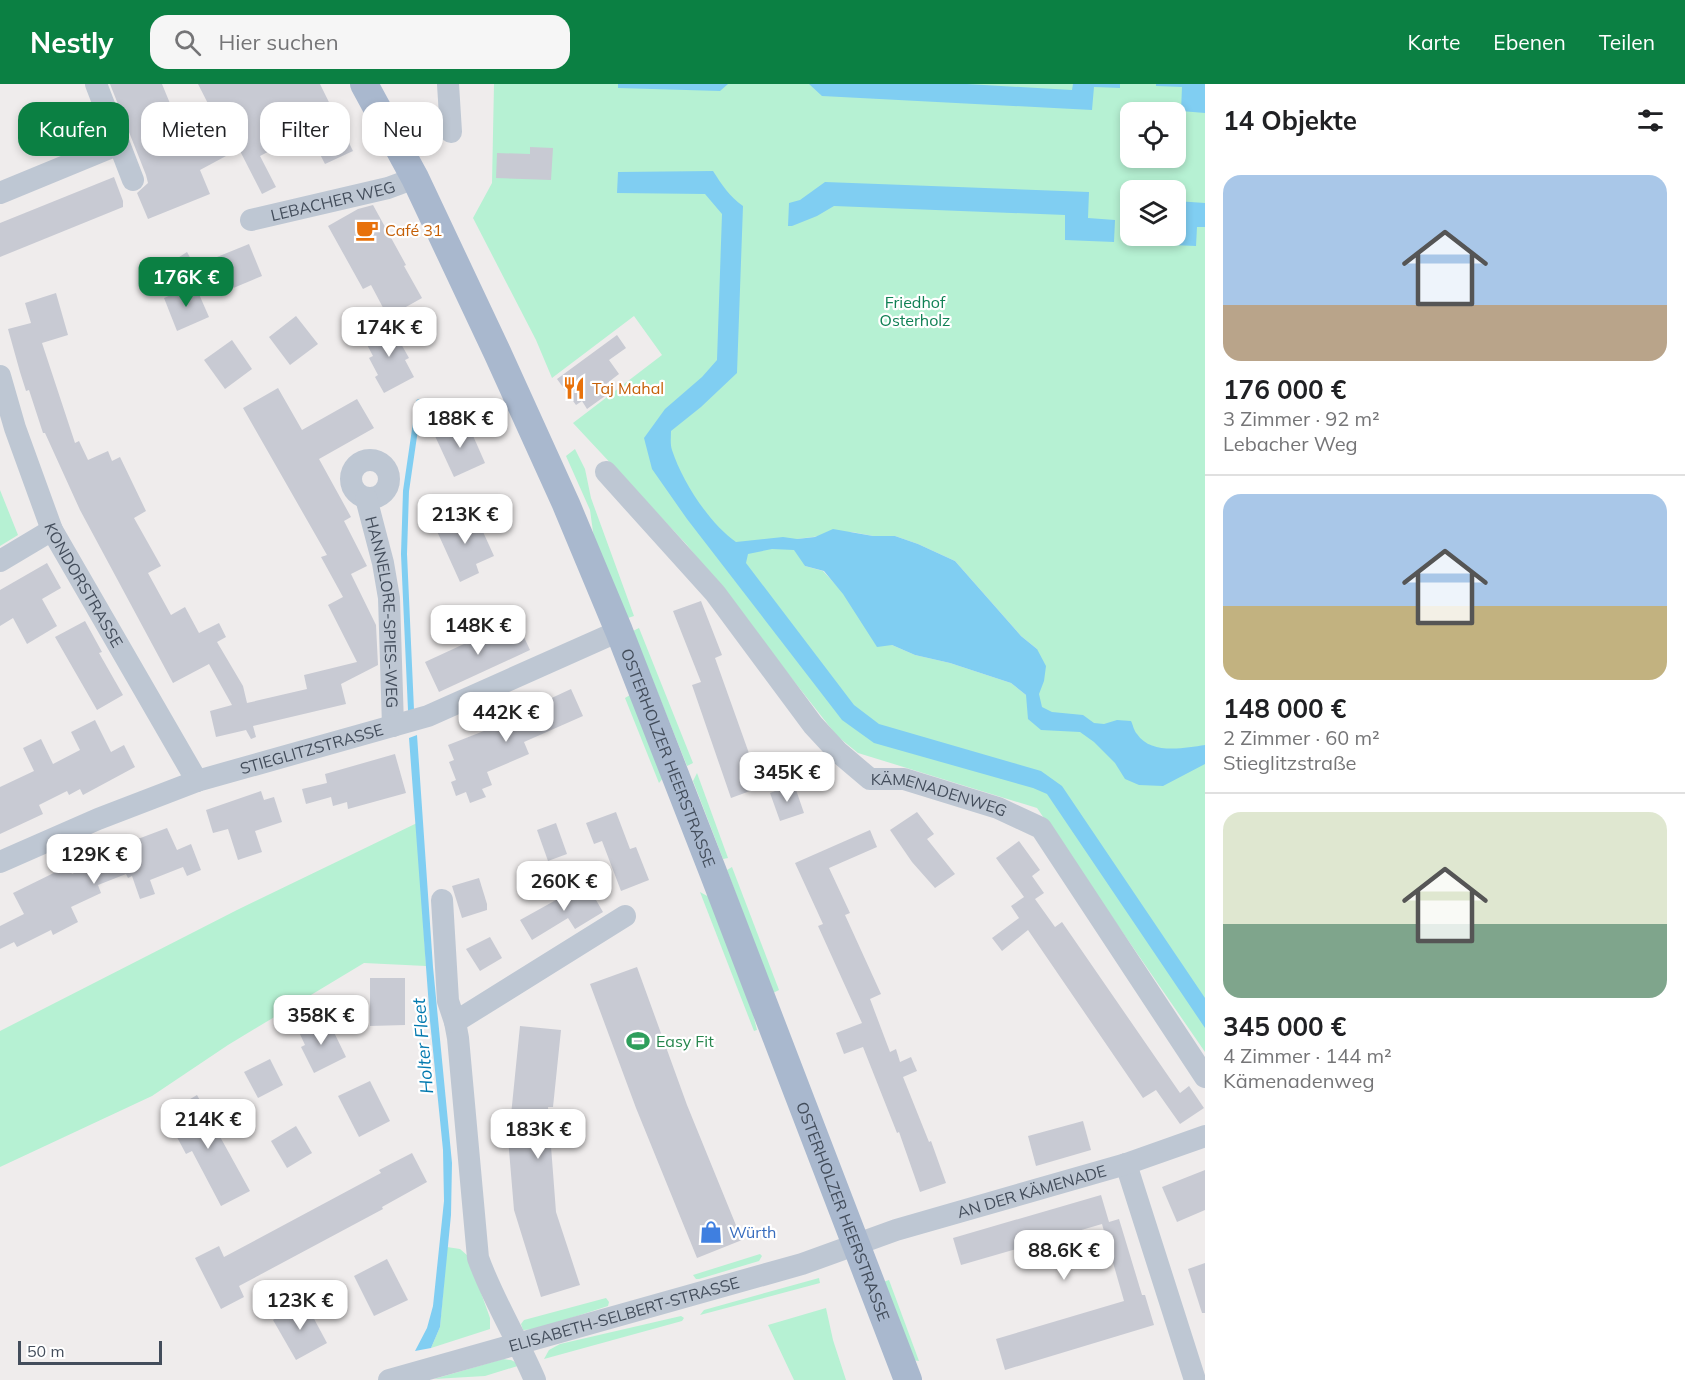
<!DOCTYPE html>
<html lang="de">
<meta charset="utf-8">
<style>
body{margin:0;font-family:Mulish,sans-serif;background:#f6f6f6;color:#202124;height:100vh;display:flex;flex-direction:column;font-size:22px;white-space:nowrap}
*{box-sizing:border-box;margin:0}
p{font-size:20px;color:#757577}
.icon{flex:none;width:33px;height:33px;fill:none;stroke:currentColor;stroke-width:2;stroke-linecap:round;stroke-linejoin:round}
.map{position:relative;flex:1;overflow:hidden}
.side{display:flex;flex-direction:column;background:#fff;width:480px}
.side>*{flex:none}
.top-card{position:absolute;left:18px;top:18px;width:570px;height:54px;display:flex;gap:12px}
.buttons{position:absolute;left:1120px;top:18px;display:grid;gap:12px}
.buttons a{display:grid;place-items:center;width:66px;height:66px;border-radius:12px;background:#fff;box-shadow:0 3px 9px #0003;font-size:30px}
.scale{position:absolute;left:18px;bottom:15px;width:144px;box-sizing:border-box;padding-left:6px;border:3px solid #434d5b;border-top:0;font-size:16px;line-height:21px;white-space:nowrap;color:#434d5b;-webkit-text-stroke:4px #fff;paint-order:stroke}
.price{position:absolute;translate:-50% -51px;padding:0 14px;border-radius:12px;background:#fff;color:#222;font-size:20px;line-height:39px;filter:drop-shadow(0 2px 3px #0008)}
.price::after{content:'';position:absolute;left:50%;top:36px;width:18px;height:14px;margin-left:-9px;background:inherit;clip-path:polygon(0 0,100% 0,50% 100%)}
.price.on{background:#0b8043;color:#fff}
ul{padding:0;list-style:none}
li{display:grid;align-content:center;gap:12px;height:318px;padding:0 18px}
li+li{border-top:2px solid #e0e0e0}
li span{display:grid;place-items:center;height:186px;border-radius:18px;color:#555}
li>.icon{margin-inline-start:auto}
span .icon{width:108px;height:108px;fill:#fffc;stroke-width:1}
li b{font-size:26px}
h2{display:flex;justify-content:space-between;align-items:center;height:72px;padding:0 18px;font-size:26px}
.chip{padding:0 21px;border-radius:18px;background:#fff;box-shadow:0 3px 9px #0003;font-size:21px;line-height:54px}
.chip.on{background:#0b8043;color:#fff}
header{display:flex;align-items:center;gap:36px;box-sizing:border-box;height:84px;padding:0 30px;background:#0b8043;color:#fff}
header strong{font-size:28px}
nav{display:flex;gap:33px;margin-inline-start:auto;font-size:21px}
.search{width:420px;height:54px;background:#f6f6f6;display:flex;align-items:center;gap:15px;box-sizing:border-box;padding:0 21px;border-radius:18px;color:#757577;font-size:22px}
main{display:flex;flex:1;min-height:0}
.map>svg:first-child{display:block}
.green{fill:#b6f1d3;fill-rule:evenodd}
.water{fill:#80cef2}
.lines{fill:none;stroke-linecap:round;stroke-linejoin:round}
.stream{stroke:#80cef2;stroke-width:6}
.building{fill:#c8cad3}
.minor{stroke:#bec7d3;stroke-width:22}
.major{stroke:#a9b8ce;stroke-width:28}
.labels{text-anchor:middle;stroke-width:4.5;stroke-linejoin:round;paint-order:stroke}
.street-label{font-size:16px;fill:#434d5b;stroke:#fff}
.food-label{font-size:16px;fill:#c56008;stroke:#fff;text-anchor:start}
.park-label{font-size:16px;fill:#108054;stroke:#fff}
.leisure-label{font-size:16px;fill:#27864d;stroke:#fff;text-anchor:start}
.shop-label{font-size:16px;fill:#366cbe;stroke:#fff;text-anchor:start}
.water-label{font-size:18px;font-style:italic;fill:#0279af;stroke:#fff}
</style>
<header>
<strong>Nestly</strong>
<div class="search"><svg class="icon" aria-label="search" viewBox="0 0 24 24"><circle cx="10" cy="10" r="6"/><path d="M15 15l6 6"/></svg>Hier suchen</div>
<nav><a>Karte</a><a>Ebenen</a><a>Teilen</a></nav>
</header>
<main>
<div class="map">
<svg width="1205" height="1296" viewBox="0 0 1205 1296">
<rect width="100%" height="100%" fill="#efecec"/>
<g class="green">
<path d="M 494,0 L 1205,0 L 1205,968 L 1037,724 L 858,669 L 837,652 L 687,461 L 573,339 L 662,271 L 634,232 L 552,294 L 536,256 L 473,134 L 492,99 ZM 1131,28 L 1176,28 L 1176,74 L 1131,74 ZM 1131,106 L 1176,106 L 1176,152 L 1131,152 ZM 852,448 L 873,452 L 895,452 L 918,460 L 955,477 L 1021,552 L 1037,565 L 1026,611 L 1011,599 L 950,579 L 915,571 L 892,561 L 823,487 L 805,482 L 797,455 Z"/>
<polygon points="575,365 585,385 591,414 634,532 628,534 594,455 590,426 566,372"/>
<polygon points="0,406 18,451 0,462"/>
<polygon points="639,544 693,679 687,682 633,547"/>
<polygon points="630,611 663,694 659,699 625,614"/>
<polygon points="697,689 728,774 723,775 693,697"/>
<polygon points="417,739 426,882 364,879 228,961 152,1012 0,1083 0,947 237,826"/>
<polygon points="732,783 779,906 773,909 727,786"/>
<polygon points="700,808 709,813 753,930 757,946 754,947"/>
<polygon points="447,1163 460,1165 468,1172 490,1234 490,1245 431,1264 440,1243"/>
<polygon points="760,1170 762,1172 759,1177 699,1195 696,1195 693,1191"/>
<polygon points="819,1194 820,1199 700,1231 704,1226"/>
<polygon points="889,1196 919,1277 912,1276 883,1198"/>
<polygon points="606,1214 609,1218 608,1222 537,1245 523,1246 521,1240 524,1236"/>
<polygon points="826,1224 833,1256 846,1296 794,1296 768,1241"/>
<polygon points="681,1232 684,1234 682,1237 544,1275 549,1266 560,1260"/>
<polygon points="503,1275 511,1276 521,1281 485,1292 434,1295"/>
</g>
<g class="water">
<polygon points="618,0 728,0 720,7 618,4"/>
<polygon points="809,0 967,0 1072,6 1073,0 1120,0 1120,4 1094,3 1092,26 822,12"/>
<polygon points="1156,0 1205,0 1205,29 1181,27 1182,3 1156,2"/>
<path d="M 713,87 C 722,101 729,112 743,122 L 737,289 L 701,323 L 671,347 C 671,353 670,360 672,366 C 682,397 709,439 736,458 L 783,453 L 797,455 L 815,453 L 833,445 L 873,452 L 895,452 L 918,460 L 955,477 L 1021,552 L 1037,565 L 1046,582 L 1044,597 L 1039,610 L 1042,623 L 1052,628 L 1083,631 L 1094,639 L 1104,640 L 1117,636 L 1131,637 C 1133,641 1134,647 1137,650 C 1151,671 1184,664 1205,661 L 1205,680 L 1163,702 L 1139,701 L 1125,695 L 1115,679 L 1094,658 L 1080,648 L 1041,646 L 1028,635 L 1026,611 L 1011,599 L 950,579 L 915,571 L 892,561 L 877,563 L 843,510 L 824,487 L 805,482 L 794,466 L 772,465 L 748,470 L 746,479 L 854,621 L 879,640 L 1041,687 L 1062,702 L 1205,914 L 1205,944 L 1047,710 L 1033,704 L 874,659 L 842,636 L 687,435 L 652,385 L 644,354 L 665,325 L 702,293 L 717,276 L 722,130 L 705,110 L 617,109 L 618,88 Z"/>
<polygon points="825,98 1089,108 1088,134 1115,136 1114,158 1065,156 1065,131 834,122 817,132 792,142 788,142 789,119 800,116"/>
<polygon points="1176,117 1205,119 1205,143 1197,143 1196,162 1147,160 1147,152 1176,152"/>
<polygon points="417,651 433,883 452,1079 451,1131 440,1243 431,1264 415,1267 427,1244 433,1222 444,1117 443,1066 430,937 409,654"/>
</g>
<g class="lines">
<polyline class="stream" points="411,626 404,470 406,407 419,318"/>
</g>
<g class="building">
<polygon points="110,0 162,0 176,34 179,33 191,63 222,47 198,0 320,0 353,67 325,80 308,47 260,72 276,103 262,110 239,65 200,86 210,110 148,135 137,109 148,99 146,91"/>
<polygon points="530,63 553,64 551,96 496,94 497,69 530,70"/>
<polygon points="114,93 123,117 123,123 0,173 0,139"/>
<polygon points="373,121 406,181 404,182 422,214 388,233 371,201 363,205 328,142 358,125"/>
<polygon points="249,160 262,192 231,205 217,173"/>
<polygon points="187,168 197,186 183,194 173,177"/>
<polygon points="195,201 209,233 177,247 164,214"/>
<polygon points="56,209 68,251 42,259 75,359 79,357 88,376 108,367 112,377 120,373 146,427 134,434 161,482 148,489 171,531 185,523 199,549 219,539 226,553 217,558 243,602 247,619 307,605 304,591 357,578 328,521 343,513 321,473 327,471 243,324 278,304 302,346 357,315 374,344 319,375 351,433 344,437 367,482 351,490 376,541 378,581 341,600 346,620 253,642 256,653 251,655 246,646 216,653 210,627 232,621 209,580 173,599 80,426 45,349 43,349 29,306 26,307 20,288 8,245 31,239 25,219"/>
<polygon points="296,232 318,260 290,281 269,253"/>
<polygon points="394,239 403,256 400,258 409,274 405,276 414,293 384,309 375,293 378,291 369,274 373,272 364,255"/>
<polygon points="617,251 626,264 609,276 619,290 606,300 612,307 587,325 582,317 576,321 557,295"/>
<polygon points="232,256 252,285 225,305 204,276"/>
<polygon points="467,338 485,379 454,393 435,352"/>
<polygon points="474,428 494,472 476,480 479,489 460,498 436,445"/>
<polygon points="47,479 61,504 42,515 57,542 27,560 13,534 0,542 0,506"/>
<polygon points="701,517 722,571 715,574 761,703 731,714 692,601 701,598 673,527"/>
<polygon points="516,536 530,566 439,608 425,578"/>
<polygon points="85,537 102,568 99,569 123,611 97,626 55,553"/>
<polygon points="571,605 583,632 524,658 529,670 487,688 492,701 482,705 486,713 470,719 466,708 456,712 451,698 456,696 449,678 454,676 448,661 489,645 489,643"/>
<polygon points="95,636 111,668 124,661 135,683 83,711 80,705 69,711 67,707 39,721 43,730 0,750 0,703 34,687 23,664 41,655 53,680 80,666 71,648"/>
<polygon points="395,670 406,709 348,725 347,718 333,722 331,713 306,720 302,705 327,699 325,690"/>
<polygon points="794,700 804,729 780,737 770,709"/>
<polygon points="261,707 264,716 274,713 282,738 255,747 262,768 238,776 228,745 213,749 206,726"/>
<polygon points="616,728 630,765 636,763 649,796 621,807 602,757 594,760 586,739"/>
<polygon points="917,728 934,750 927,755 955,790 935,804 912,778 890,746"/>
<polygon points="556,739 567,770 548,777 537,746"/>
<polygon points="167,744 177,766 191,760 201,786 187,792 183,783 150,796 155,810 140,815 132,792 128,794 126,790 98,801 101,809 71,823 78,838 53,851 51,846 17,863 14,858 0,865 0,842 24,830 13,809 68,782 72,790 109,773 106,767"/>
<polygon points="870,746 877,763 829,784 850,829 845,831 881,910 870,915 890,968 896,965 900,978 911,973 917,987 903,993 929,1058 931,1057 946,1099 920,1108 899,1048 897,1049 863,963 844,970 836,949 862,939 818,842 823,840 795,779"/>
<polygon points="1019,757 1040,786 1032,792 1044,809 1035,815 1055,843 1062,838 1180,1009 1189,1002 1204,1024 1180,1040 1156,1006 1143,1014 1028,846 1002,867 992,854 1019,834 1011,822 1024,813 996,774"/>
<polygon points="479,794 487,820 487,826 462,834 452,802"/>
<polygon points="585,797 603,828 575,845 568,834 532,856 520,836 565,811 564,810"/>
<polygon points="490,853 502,874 480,887 466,865"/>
<polygon points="637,883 687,1021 742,1156 697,1174 636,1024 590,900"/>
<polygon points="370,894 405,894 405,941 370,942"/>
<polygon points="327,934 346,973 314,989 301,963 305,961 299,948"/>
<polygon points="520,942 561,946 553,1023 548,1023 556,1128 580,1201 541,1213 514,1126 507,1042 510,1041"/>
<polygon points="270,975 283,1001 258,1014 244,988"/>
<polygon points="370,997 390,1037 359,1053 338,1012"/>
<polygon points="197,1011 250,1107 221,1122 192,1067 186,1070 171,1042 176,1039 170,1027"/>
<polygon points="1083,1037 1091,1066 1036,1082 1028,1052"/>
<polygon points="296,1042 312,1069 287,1084 271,1057"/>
<polygon points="412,1069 427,1098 382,1123 383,1125 239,1202 244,1213 221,1225 195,1174 219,1162 224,1173 381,1089 379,1086"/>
<polygon points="1205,1086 1205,1126 1177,1138 1162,1103"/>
<polygon points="1101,1111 1109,1138 1119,1135 1142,1211 1145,1211 1154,1241 1005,1286 996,1255 1124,1217 1102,1140 961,1181 953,1154"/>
<polygon points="387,1175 408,1216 374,1232 354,1192"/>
<polygon points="1205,1179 1205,1229 1202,1229 1188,1185"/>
<polygon points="305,1218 327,1259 296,1276 273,1236"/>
</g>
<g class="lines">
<g class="minor">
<polyline points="96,0 133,96"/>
<polyline points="448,0 451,48"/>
<polyline points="0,109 119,60"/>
<path id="s1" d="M 251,136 L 388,104 L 415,94"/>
<path id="s2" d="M 0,292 L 15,344 L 52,446 L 197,697"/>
<circle cx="370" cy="395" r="19"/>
<path id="s3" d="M 606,388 L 715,509 L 813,641 L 838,668 L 870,695 L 904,695 L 998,724 L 1041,744 L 1205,993"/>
<path id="s4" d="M 366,414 L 383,479 L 389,514 L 393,642"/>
<polyline points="0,477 52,446"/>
<path id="s5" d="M 0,778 L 98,735 L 197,697 L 428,632 L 619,547"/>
<path d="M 442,816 L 448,917 L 455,938 L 458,954 L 478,1174 C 493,1216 517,1254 535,1296"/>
<polyline points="455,938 625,832"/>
<polyline points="1126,1080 1195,1296"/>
<path id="s6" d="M 389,1296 L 802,1180 L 896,1146 L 1126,1080 L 1205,1052"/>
</g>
<path class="major" id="s7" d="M 364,0 L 415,94 L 497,268 L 566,420 L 619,547 L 713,788 L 908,1296"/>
</g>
<defs>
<g id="cafe-bare" transform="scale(1.8)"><path d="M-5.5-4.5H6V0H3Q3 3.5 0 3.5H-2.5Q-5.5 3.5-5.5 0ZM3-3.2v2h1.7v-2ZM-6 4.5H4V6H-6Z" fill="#e8710a" stroke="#fff" stroke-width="2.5" paint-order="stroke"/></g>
<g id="restaurant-bare" transform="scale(1.8)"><path d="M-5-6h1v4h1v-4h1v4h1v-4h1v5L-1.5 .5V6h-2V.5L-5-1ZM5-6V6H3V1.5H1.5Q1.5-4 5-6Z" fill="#e8710a" stroke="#fff" stroke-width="2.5" paint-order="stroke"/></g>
<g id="stadium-bare" transform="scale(1.8)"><path d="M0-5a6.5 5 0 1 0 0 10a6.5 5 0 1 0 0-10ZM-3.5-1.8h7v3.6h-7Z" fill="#2e9e5b" stroke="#fff" stroke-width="2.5" paint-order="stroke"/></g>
<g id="shop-bare" transform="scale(1.8)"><path d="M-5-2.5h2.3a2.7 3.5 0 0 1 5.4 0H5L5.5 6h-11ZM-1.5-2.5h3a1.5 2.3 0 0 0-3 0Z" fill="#3f7fe0" stroke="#fff" stroke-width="2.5" paint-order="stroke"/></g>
</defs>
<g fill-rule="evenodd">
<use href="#cafe-bare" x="367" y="146"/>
<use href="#restaurant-bare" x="574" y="304"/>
<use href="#stadium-bare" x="638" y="957"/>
<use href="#shop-bare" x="711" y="1148"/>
</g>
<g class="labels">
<g class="street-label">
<text dy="6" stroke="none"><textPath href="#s1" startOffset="84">LEBACHER WEG</textPath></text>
<text dy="6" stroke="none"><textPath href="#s2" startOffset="226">KONDORSTRASSE</textPath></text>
<text dy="6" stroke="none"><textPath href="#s4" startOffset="116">HANNELORE-SPIES-WEG</textPath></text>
<text dy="6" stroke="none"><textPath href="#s5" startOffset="332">STIEGLITZSTRASSE</textPath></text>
<text dy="6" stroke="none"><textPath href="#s7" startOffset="740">OSTERHOLZER HEERSTRASSE</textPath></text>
<text dy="6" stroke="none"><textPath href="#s3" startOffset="477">KÄMENADENWEG</textPath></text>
<text dy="6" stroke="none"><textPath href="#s6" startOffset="670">AN DER KÄMENADE</textPath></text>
<text dy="6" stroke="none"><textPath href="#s7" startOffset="1226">OSTERHOLZER HEERSTRASSE</textPath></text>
<text dy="6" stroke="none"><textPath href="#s6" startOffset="244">ELISABETH-SELBERT-STRASSE</textPath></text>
</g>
<g class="food-label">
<text x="385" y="152">Café 31</text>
<text x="592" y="310">Taj Mahal</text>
</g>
<g class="park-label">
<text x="915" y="224">Friedhof<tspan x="915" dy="18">Osterholz</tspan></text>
</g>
<g class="leisure-label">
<text x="656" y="963">Easy Fit</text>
</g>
<g class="shop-label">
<text x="729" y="1154">Würth</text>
</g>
<g class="water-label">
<text transform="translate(423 962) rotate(-95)" y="6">Holter Fleet</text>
</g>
</g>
</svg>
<div class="buttons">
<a><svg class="icon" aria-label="locate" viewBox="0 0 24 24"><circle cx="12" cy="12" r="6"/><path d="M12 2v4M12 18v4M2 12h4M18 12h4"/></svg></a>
<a><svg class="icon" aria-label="layers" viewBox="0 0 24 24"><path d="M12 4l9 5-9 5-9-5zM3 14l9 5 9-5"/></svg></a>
</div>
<div class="scale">50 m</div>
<b class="price on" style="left:186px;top:224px">176K €</b>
<b class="price" style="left:389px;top:274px">174K €</b>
<b class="price" style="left:460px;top:365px">188K €</b>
<b class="price" style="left:465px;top:461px">213K €</b>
<b class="price" style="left:478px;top:572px">148K €</b>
<b class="price" style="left:506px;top:659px">442K €</b>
<b class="price" style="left:787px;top:719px">345K €</b>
<b class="price" style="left:94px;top:801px">129K €</b>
<b class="price" style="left:564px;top:828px">260K €</b>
<b class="price" style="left:321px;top:962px">358K €</b>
<b class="price" style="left:208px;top:1066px">214K €</b>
<b class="price" style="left:538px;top:1076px">183K €</b>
<b class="price" style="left:1064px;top:1197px">88.6K €</b>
<b class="price" style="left:300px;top:1247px">123K €</b>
<div class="top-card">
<a class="chip on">Kaufen</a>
<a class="chip">Mieten</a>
<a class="chip">Filter</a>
<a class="chip">Neu</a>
</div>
</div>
<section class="side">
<h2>14 Objekte<svg class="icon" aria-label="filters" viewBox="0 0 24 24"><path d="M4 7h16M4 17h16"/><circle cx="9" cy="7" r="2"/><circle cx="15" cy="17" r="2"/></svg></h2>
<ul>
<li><span style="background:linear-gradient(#a9c7e8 70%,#b9a48a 0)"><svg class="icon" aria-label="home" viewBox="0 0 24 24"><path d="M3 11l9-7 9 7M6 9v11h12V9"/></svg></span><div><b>176 000 €</b><p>3 Zimmer · 92 m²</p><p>Lebacher Weg</p></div></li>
<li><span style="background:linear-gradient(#a9c7e8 60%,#c2b280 0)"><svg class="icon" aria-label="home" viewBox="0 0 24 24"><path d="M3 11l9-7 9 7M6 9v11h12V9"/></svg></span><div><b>148 000 €</b><p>2 Zimmer · 60 m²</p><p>Stieglitzstraße</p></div></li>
<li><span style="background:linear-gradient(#dfe7d0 60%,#7fa58c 0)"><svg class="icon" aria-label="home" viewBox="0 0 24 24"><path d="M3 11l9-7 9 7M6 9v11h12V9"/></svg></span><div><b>345 000 €</b><p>4 Zimmer · 144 m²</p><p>Kämenadenweg</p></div></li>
</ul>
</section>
</main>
